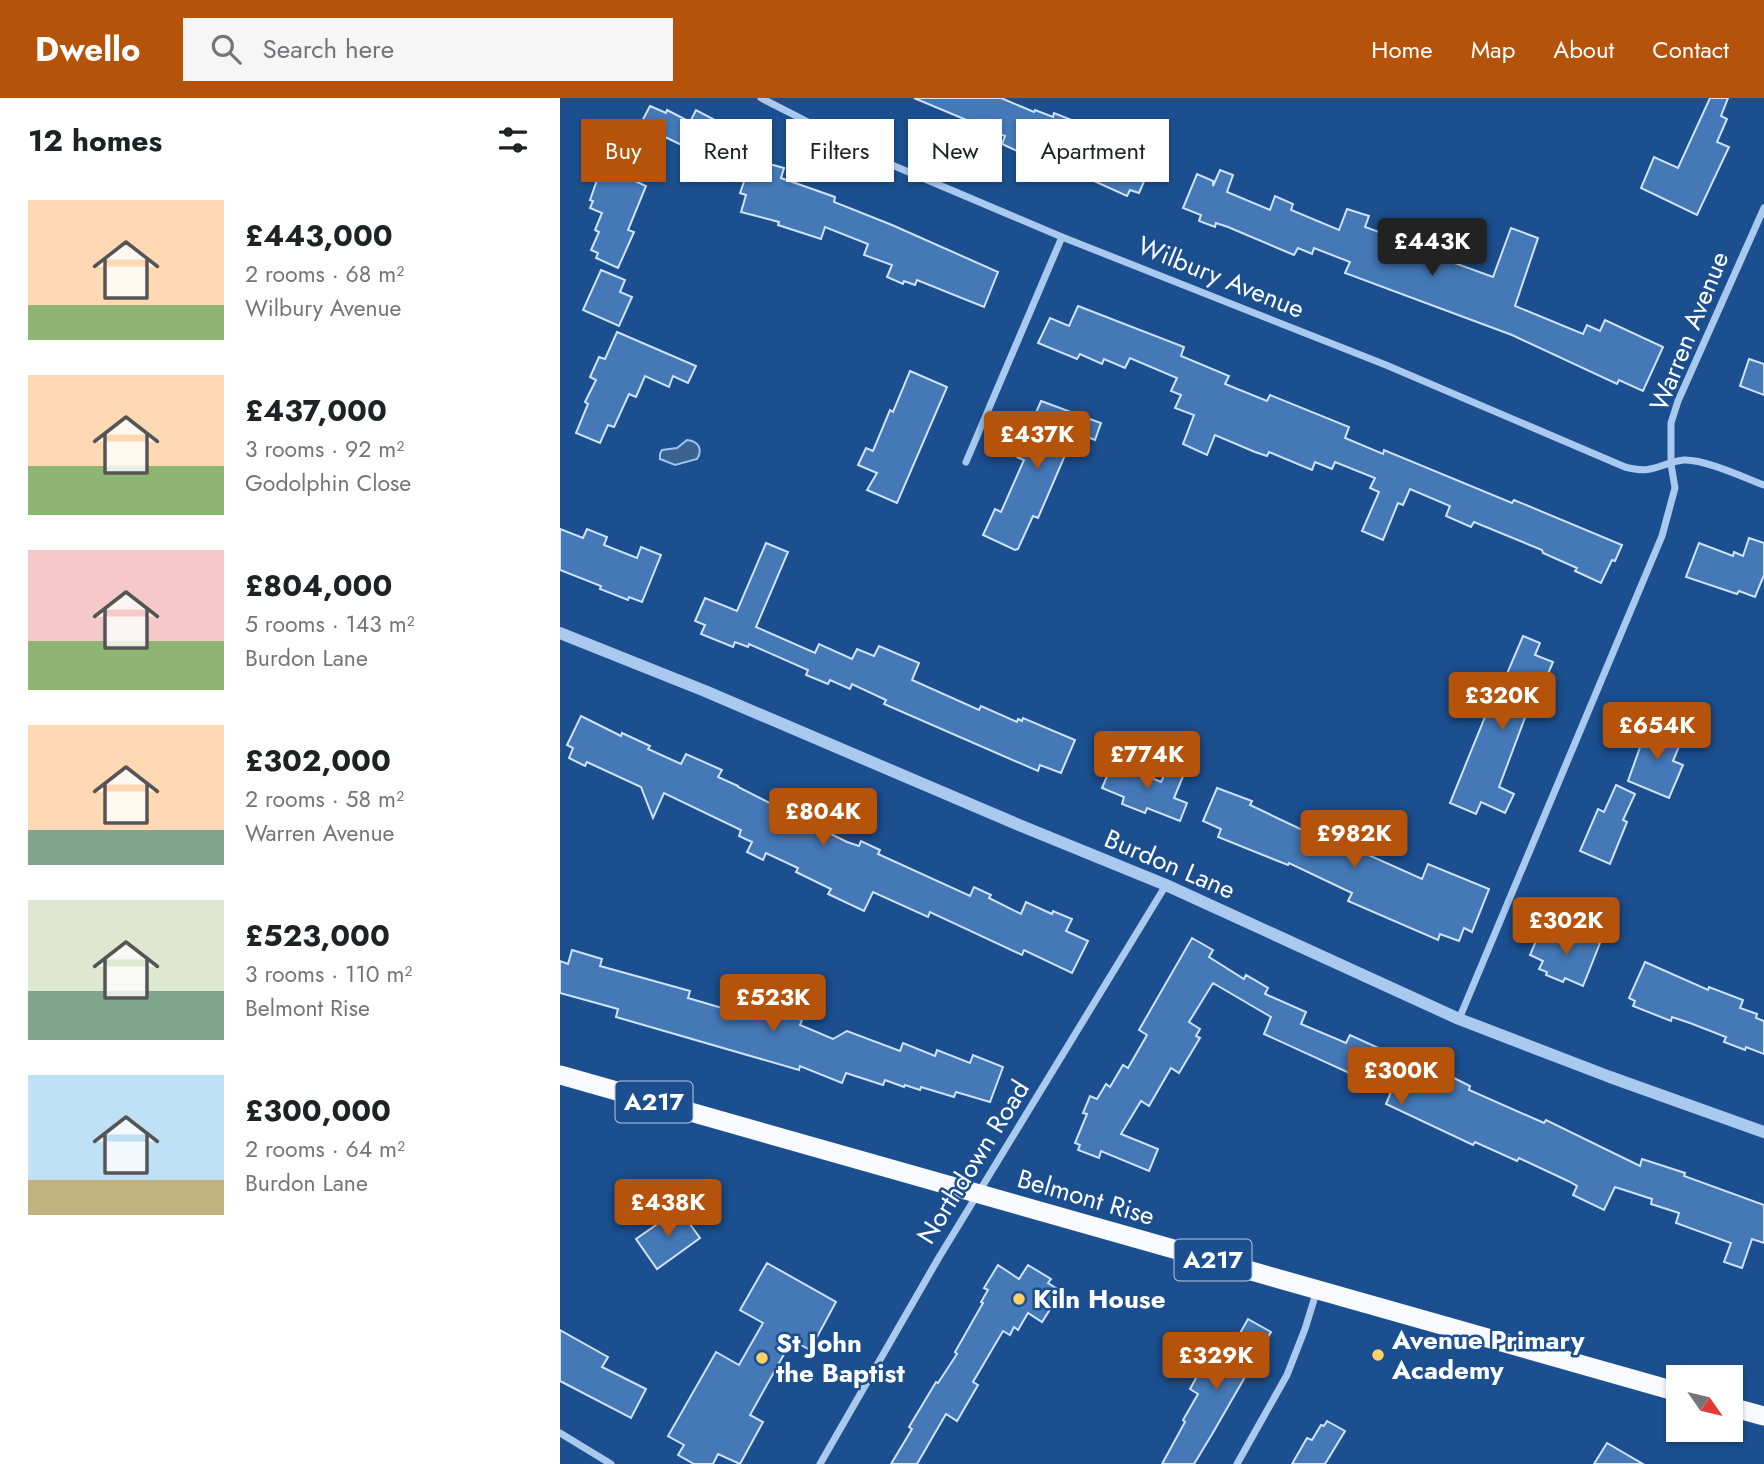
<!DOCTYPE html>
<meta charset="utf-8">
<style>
body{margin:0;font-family:Jost,sans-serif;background:#f6f6f6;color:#202124;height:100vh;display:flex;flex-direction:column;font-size:26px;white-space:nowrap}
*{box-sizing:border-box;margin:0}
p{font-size:23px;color:#757577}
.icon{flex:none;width:38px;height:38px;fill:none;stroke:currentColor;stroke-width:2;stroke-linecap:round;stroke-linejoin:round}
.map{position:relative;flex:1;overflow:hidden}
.sheet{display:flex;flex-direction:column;background:#fff;width:560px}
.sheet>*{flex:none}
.hud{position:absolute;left:21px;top:21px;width:665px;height:63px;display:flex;gap:14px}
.needle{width:46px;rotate:124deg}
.tools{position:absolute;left:1106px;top:1267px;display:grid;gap:14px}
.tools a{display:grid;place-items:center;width:77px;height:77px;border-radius:0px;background:#fff;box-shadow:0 2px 5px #0004;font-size:35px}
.price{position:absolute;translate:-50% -60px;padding:0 16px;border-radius:7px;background:#b45309;color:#fff;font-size:23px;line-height:46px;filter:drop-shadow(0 2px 4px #0008)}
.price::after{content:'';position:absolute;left:50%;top:42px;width:21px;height:16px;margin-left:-10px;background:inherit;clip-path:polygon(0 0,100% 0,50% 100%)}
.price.on{background:#222;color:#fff}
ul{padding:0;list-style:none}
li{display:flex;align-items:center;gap:21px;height:175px;padding:0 28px}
li span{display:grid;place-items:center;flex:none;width:196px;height:140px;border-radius:0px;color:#555}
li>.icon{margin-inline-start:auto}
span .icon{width:84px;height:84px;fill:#fffc;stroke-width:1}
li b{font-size:30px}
h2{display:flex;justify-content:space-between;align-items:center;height:84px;padding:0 28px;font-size:30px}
.pill{padding:0 24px;border-radius:0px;background:#fff;box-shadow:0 2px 5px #0004;font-size:24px;line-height:63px}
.pill.on{background:#b45309;color:#fff}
header{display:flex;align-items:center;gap:42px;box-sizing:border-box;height:98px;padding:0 35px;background:#b45309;color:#fff}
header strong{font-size:33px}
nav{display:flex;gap:38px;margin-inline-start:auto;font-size:24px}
.search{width:490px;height:63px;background:#f6f6f6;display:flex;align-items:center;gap:18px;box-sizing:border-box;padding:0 24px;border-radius:0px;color:#757577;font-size:26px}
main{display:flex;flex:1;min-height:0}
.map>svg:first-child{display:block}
.water{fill:#3c6290;stroke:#9cc4f0;stroke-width:2}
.building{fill:#4478b7;stroke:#cfe3fa;stroke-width:2}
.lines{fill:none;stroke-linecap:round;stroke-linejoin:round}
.minor{stroke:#a9c9ee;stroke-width:7}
.tertiary{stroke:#a9c9ee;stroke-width:12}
.trunk{stroke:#f8faff;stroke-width:19}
.poi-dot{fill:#ffd166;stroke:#1b4f8f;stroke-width:2.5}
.labels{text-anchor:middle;stroke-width:5;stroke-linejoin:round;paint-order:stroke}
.shield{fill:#1b4f8f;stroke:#bbcadd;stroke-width:2}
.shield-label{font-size:24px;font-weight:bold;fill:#fff}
.street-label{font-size:26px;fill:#fff;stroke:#1b4f8f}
.poi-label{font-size:26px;font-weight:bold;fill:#fff;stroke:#1b4f8f;text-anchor:start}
</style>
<header>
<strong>Dwello</strong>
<div class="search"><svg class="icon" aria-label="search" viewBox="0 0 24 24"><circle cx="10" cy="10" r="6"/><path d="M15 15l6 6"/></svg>Search here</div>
<nav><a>Home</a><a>Map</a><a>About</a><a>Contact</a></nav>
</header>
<main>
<section class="sheet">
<h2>12 homes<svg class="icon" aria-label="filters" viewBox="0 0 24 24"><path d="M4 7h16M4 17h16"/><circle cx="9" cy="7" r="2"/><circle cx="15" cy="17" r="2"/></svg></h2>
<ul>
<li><span style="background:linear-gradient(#ffd9b3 75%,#8fb573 0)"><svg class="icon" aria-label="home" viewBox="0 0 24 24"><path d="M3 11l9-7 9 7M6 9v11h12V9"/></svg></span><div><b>£443,000</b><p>2 rooms · 68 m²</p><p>Wilbury Avenue</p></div></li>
<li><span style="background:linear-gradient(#ffd9b3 65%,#8fb573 0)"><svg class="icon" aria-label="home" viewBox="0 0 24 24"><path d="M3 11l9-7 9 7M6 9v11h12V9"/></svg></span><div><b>£437,000</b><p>3 rooms · 92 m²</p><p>Godolphin Close</p></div></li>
<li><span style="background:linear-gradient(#f6c9c9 65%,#8fb573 0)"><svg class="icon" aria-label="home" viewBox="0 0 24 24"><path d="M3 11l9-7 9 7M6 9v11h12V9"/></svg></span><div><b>£804,000</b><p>5 rooms · 143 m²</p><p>Burdon Lane</p></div></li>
<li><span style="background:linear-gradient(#ffd9b3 75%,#7fa58c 0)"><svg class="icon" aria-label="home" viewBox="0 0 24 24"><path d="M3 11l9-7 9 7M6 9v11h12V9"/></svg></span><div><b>£302,000</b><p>2 rooms · 58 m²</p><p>Warren Avenue</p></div></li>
<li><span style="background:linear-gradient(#dfe7d0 65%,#7fa58c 0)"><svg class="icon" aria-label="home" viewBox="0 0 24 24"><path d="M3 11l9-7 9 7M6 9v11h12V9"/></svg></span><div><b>£523,000</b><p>3 rooms · 110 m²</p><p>Belmont Rise</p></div></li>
<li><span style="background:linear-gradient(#bfe0f5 75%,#c2b280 0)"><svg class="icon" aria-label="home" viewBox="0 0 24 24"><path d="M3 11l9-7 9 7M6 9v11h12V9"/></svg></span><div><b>£300,000</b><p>2 rooms · 64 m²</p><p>Burdon Lane</p></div></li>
</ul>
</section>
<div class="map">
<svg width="1204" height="1366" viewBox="0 0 1204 1366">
<rect width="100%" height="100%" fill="#1b4f8f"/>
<path class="water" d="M 127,342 C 139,343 143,352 137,361 L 115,367 L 100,361 L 100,356 L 102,352 L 117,350 Z"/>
<g class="building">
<polygon points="354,0 441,0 474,14 475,12 493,19 494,15 527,28 521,42 566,35 584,43 587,61 583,70 589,72 579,95 570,92 567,98 459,49 457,53 442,46 445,38"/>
<polygon points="1150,0 1168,0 1161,18 1167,21 1157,44 1169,49 1137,117 1081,90 1094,59 1118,70"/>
<polygon points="90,8 106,15 107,12 130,24 136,12 153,21 148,40 180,49 189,53 187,60 224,70 221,80 275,99 274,104 332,127 438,174 424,209 357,182 355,187 344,183 343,186 327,179 332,167 304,157 308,146 265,129 261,141 218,127 219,124 181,114 186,97 180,95 185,81 148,71 151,61 80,27"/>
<polygon points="51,28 82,41 66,79 86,88 68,132 74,134 58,170 36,160 38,155 31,152 39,134 35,132 42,115 30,110 33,103 30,102 43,65 37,62 41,53 37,51 43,35 47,37"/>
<polygon points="660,72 673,77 667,94 710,112 715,98 733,106 731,112 779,132 787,111 809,118 805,129 838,141 837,144 933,179 951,130 978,140 955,208 1023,236 1027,227 1040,233 1045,222 1103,249 1083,293 1059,282 1057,286 952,237 785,175 790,164 754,150 752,156 738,150 734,157 668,129 656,125 655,129 639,123 641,117 623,110 637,76 653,83 653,88"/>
<polygon points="41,172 65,182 60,194 72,199 59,228 23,212"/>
<polygon points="518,208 624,249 621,258 669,278 665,286 707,303 710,297 789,329 785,340 823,356 824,352 952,405 954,402 1062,447 1055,463 1052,462 1041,485 1015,473 1017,470 983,455 982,452 914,424 911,429 886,418 890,408 850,391 843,407 838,405 823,442 802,433 819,394 810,390 815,380 775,364 772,371 755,364 752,372 709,354 707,358 695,354 655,337 647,357 623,346 634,317 615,310 621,297 611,293 617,280 570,260 565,270 544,261 542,266 520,256 517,261 478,245 490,220 509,228"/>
<polygon points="57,234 136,268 128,285 113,278 109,289 85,278 76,299 69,296 54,329 48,327 40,345 16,335 28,306 25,304 36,282 30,279 39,259 45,261"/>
<polygon points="1189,261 1204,266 1204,297 1180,288"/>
<polygon points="350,273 387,289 337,405 307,392 317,375 298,367 306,350 313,353 330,312 333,314"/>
<polygon points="481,303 541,325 535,342 515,334 478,420 473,418 458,451 455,452 423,437 435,411 441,414 464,362 457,359"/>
<polygon points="0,431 23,440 27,431 47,439 44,447 77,460 81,449 101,457 82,504 69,499 68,502 40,491 41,488 0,472"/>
<polygon points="1189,440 1204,445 1204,477 1195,499 1179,493 1177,496 1126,479 1139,445 1173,458 1174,454 1183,458"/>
<polygon points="206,445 228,454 196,529 255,555 259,546 292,561 297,551 314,558 319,548 359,565 352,582 419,612 421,608 457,624 458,621 462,623 463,620 515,642 501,675 480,667 478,673 324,606 326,602 292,586 290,591 270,582 268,586 246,577 248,572 189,546 188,549 175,544 173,549 141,536 145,527 135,523 145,500 177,513"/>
<polygon points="963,538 980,545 975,557 993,564 975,606 972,605 966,617 939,689 954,696 945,715 921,704 916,716 890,705 929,609 932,611"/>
<polygon points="21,618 61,638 62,635 90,648 88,651 121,666 126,656 162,672 158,679 178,688 178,689 287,744 299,748 301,743 320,752 318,756 410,798 414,789 431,797 429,800 461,816 466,804 492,816 493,813 512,821 506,833 528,843 512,875 464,852 462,857 370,814 368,819 313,794 304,813 268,796 271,791 236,774 238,770 206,755 203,762 187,754 192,744 179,738 181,732 104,695 93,720 81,689 27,664 25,668 9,660 13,650 7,647"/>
<polygon points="1088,627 1122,641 1113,663 1123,667 1109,700 1068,683"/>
<polygon points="553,664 601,684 608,669 624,676 614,700 627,705 620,723 587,710 585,715 562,706 564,699 542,690"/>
<polygon points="1056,687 1075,696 1063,722 1067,724 1050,766 1020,753 1038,711 1044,714"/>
<polygon points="657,690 692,703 690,707 753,737 756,733 769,739 770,736 787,744 786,747 862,781 868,766 929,791 912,834 904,830 899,843 880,836 878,842 788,803 792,795 729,765 728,767 658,739 661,731 643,723"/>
<polygon points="1014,834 1040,845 1023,888 1005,880 1003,884 986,877 987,874 979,871 983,863 970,857 979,836 1008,848"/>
<polygon points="632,840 653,852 649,859 684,881 686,877 708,890 705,896 746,914 741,926 786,945 790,937 869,973 871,971 894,980 910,988 909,992 984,1025 986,1022 1080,1068 1082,1061 1125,1075 1124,1078 1204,1107 1204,1145 1192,1141 1182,1170 1164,1164 1171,1145 1116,1125 1119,1115 1091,1106 1092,1101 1055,1089 1044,1112 1013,1097 1017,1088 1008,1083 959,1060 957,1063 915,1044 913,1047 826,1006 831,994 704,936 711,919 653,885 629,924 640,931 636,938 640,940 619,975 611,970 589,1008 581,1003 561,1036 598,1051 589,1073 541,1053 539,1060 518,1052 520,1047 515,1045 527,1016 523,1015 530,998 537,1001 546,986 550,989 563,967 568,970 587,937 579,932"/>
<polygon points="12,852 42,861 40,868 130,893 128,900 179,915 183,902 219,909 217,915 242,922 240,927 273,941 287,933 340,953 343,945 375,958 377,952 410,965 413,957 443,969 430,1004 396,994 394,999 361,989 360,992 345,987 344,989 325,982 323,987 286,975 282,985 240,968 239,972 56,919 58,911 0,895 0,863 8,866"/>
<polygon points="1085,864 1148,892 1149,889 1183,902 1180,910 1197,916 1196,920 1204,923 1204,956 1186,949 1185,952 1164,944 1166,939 1130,925 1112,919 1111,923 1073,908 1075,903 1069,900"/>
<polygon points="119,1111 140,1140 97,1171 76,1141"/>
<polygon points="207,1165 276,1204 250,1252 232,1242 190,1317 203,1324 180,1366 158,1356 153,1366 134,1366 118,1357 124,1347 108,1338 156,1254 179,1267 203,1225 180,1212"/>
<polygon points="438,1167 459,1181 468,1167 491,1181 488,1185 499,1192 493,1200 496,1202 482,1224 468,1215 458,1232 454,1229 450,1237 443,1233 413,1284 418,1287 397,1323 386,1316 357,1366 331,1366 352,1331 349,1329 376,1284 378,1285 397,1256 395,1254 423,1205 421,1204 428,1192 424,1190"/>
<polygon points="688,1221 711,1234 651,1338 634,1366 602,1366 625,1324 623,1322 638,1296 630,1291 644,1266 648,1269 666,1239 675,1244"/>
<polygon points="0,1232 48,1259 42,1269 86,1291 71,1320 0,1283"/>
<polygon points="767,1323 785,1333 765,1366 732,1366 747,1340 752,1342 761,1327 764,1328"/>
<polygon points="1047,1345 1083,1366 1034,1366"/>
</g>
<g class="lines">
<g class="minor">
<path d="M 201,0 L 332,67 L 502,139 L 826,267 L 1065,369 C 1096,377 1098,365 1124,362 C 1144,361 1185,380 1204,387"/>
<polyline points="406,364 502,139"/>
<polyline points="899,921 1102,438 1115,390 1111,366 1111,325 1118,303 1204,110"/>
<polyline points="0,1335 51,1366"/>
<polyline points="260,1366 378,1161 606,787"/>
<polyline points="677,1366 727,1277 745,1231 757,1192"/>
</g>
<polyline class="tertiary" points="0,535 145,593 459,727 606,787 899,921 1050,979 1204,1034"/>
<g class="trunk">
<polyline points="0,977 1118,1294"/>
<polyline points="1171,1309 1204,1318"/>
</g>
</g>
<g class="poi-dot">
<circle cx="459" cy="1201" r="7"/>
<circle cx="818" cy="1257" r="7"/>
<circle cx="202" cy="1260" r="7"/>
</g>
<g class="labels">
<g class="shield">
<rect x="55.5" y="983.5" width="77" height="41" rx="5"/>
<rect x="614.5" y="1141.5" width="77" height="41" rx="5"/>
</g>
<g class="shield-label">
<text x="94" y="1012">A217</text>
<text x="653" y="1170">A217</text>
</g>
<g class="street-label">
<text transform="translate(661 179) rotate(22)" y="9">Wilbury Avenue</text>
<text transform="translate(1129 233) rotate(-68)" y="9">Warren Avenue</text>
<text transform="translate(610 766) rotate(23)" y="9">Burdon Lane</text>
<text transform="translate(413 1064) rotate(-58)" y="9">Northdown Road</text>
<text transform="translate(526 1099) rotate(16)" y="9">Belmont Rise</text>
</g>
<g class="poi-label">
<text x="473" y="1210">Kiln House</text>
<text x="832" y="1251">Avenue Primary<tspan x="832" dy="30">Academy</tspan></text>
<text x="216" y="1254">St John<tspan x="216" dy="30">the Baptist</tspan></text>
</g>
</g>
</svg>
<div class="tools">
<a><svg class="needle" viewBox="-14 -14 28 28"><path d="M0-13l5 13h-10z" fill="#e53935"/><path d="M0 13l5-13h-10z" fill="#757577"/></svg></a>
</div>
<b class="price on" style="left:872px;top:180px">£443K</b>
<b class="price" style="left:477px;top:373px">£437K</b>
<b class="price" style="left:942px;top:634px">£320K</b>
<b class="price" style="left:1097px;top:664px">£654K</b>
<b class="price" style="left:587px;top:693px">£774K</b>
<b class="price" style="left:263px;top:750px">£804K</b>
<b class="price" style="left:794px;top:772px">£982K</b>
<b class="price" style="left:1006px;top:859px">£302K</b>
<b class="price" style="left:213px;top:936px">£523K</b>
<b class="price" style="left:841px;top:1009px">£300K</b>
<b class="price" style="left:108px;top:1141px">£438K</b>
<b class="price" style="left:656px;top:1294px">£329K</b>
<div class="hud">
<a class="pill on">Buy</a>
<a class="pill">Rent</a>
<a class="pill">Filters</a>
<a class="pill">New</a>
<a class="pill">Apartment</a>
</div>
</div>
</main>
